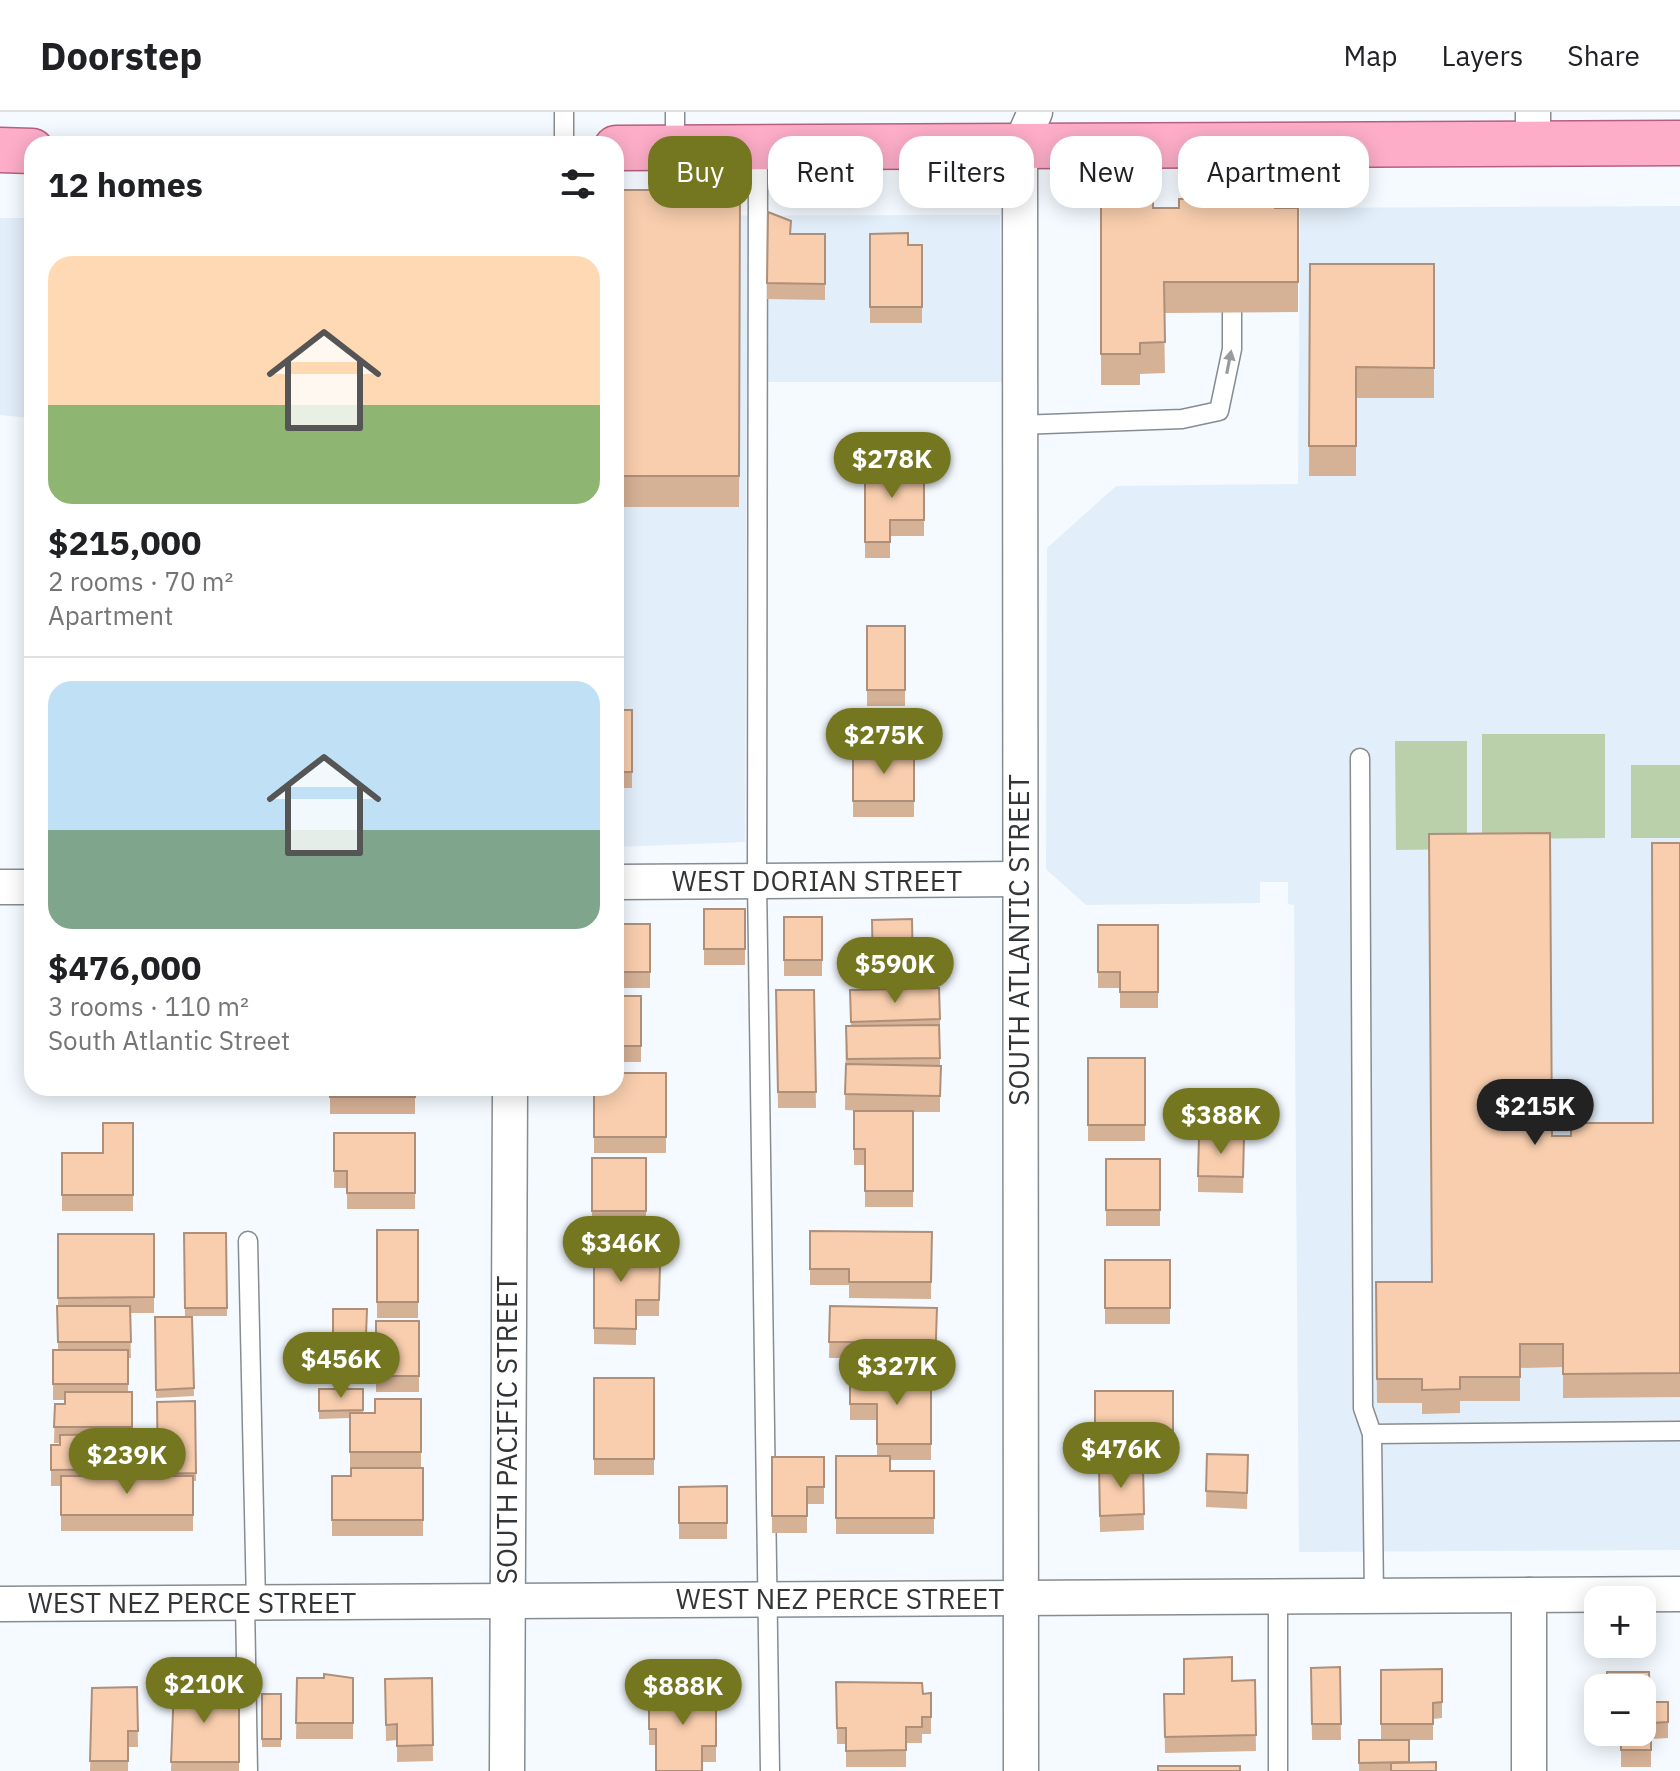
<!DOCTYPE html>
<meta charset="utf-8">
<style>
body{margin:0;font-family:"IBM Plex Sans",sans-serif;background:#f2f2f2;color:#202124;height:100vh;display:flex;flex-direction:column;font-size:30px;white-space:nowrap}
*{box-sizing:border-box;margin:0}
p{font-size:26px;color:#757577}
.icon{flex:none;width:44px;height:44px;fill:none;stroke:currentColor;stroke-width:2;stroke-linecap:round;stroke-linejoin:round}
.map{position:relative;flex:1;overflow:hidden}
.details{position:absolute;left:24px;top:24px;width:600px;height:960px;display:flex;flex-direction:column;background:#fff;border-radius:24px;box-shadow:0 4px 20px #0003}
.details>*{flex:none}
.hud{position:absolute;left:648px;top:24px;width:760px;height:72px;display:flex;gap:16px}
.buttons{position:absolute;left:1584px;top:1474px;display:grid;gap:16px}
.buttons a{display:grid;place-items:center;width:72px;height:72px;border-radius:16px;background:#fff;box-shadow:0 4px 20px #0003;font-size:40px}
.price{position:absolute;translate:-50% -68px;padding:0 18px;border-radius:28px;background:#74771f;color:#fff;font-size:26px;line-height:52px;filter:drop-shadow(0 2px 4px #0008)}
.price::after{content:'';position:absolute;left:50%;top:48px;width:24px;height:18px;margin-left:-12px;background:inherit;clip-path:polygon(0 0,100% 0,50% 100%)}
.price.selected{background:#222;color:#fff}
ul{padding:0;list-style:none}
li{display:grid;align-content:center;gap:16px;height:424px;padding:0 24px}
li+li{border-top:2px solid #e0e0e0}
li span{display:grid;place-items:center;height:248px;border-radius:24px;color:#555}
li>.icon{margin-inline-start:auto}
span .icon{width:144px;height:144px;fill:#fffc;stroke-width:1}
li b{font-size:34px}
h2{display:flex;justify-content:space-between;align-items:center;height:96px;padding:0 24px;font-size:34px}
.chip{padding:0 28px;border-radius:24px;background:#fff;box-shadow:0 4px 20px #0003;font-size:28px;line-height:72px}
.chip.selected{background:#74771f;color:#fff}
header{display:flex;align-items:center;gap:48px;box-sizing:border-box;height:112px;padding:0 40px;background:#fff;border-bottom:2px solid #e0e0e0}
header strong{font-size:38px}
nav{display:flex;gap:44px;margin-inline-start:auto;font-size:28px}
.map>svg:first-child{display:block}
.built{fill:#e2eef9}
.green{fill:#bad0ab}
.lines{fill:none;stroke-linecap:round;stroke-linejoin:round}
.lane-casing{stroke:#878c90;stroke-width:21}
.street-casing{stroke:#878c90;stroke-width:37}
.primary-casing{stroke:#b5607e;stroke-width:47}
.lane{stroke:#fff;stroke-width:18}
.street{stroke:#fff;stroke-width:34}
.primary{stroke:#fdadc8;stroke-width:44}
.wall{fill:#d5b196}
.building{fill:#f8ceae;stroke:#ae907a;stroke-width:2}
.oneway{fill:#999a9b}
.labels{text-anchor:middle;stroke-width:7;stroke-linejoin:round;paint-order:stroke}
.street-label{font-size:28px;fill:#333537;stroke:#fff}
</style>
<header>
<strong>Doorstep</strong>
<nav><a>Map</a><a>Layers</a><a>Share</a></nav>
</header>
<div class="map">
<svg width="1680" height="1659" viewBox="0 0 1680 1659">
<rect width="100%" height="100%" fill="#f4faff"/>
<g class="built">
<polygon points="1680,94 1680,1438 1299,1440 1294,793 1288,792 1288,770 1260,770 1260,791 1086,793 1046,757 1047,436 1116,374 1298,372 1300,96"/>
<polygon points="1000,103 1002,270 747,270 745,730 616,735 616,104"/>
<polygon points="0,106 32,106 32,306 0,303"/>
</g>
<g class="green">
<polygon points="1482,622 1605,622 1605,726 1482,727"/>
<polygon points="1395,629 1467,629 1467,737 1396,738"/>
<rect x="1631" y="653" width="49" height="73"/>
</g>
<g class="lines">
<g class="lane-casing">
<g id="lane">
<polyline points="564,0 564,32"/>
<polyline points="1223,32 1230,111"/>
<polyline points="675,35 675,0"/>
<polyline points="758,35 757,769 770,1659"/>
<polyline points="1019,313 1182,307 1219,299 1232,237 1232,200"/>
<polyline points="1360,646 1363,1296 1372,1322 1374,1484"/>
<polyline points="248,1129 256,1491"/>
<polyline points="1372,1322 1680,1319"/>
<polyline points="1278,1484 1278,1659"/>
<polyline points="245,1491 248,1659"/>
</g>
</g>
<g class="street-casing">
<g id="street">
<polyline points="1533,0 1533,31"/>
<polyline points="616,770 1019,767"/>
<polyline points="0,775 32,775"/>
<polyline points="1529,1483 1529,1659"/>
<polyline points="0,1492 1680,1482"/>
<polyline points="507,1659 510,976"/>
<polyline points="1021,1659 1020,34 1035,0"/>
</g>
</g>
<g class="primary-casing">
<g id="primary">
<polyline points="616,36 1680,31"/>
<polyline points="0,38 32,39"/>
</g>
</g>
<use href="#lane" class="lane"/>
<use href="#street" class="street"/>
<use href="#primary" class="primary"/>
</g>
<g class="wall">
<polygon points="616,78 740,78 739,395 616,395"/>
<polygon points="1101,83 1153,96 1298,96 1298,200 1164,201 1165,261 1140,262 1140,273 1101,273"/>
<polygon points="768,100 791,122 825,122 825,188 767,187"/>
<polygon points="870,122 908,133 922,133 922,211 870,211"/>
<polygon points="1310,152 1434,152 1434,286 1356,286 1356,364 1309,364"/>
<polygon points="865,356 924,356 924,424 890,424 890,446 865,446"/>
<rect x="867" y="514" width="38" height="80"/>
<rect x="616" y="598" width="16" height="78"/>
<rect x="853" y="639" width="61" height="66"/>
<polygon points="1680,731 1680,1285 1563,1286 1563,1255 1520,1256 1520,1289 1460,1289 1460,1301 1422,1302 1422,1291 1377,1291 1376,1170 1432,1170 1552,1024 1571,1024 1653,1011"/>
<rect x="704" y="797" width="41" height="56"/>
<rect x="784" y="805" width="38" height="59"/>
<polygon points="912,807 913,876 873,877 872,808"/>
<rect x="616" y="812" width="34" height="64"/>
<polygon points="1098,813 1158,813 1158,896 1120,896 1120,876 1098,876"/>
<polygon points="776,878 814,878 816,996 778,996"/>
<polygon points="850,878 940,907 940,1000 913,1000 913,1095 865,1095 865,1053 854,1053 854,999 864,999 845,998 846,914 851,914"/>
<rect x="616" y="884" width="25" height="66"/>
<rect x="1088" y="946" width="57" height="83"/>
<polygon points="666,961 666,1041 594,1041 594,976"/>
<rect x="96" y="976" width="40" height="3"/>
<rect x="330" y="976" width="85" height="26"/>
<polygon points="133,1011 133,1099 62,1099 62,1041 103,1041"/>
<polygon points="334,1021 415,1021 415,1097 347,1097 347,1076 334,1076"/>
<polygon points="1244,1025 1243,1081 1198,1080 1198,1064"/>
<rect x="592" y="1046" width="54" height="69"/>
<rect x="1106" y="1047" width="54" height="67"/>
<rect x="377" y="1118" width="41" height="88"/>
<polygon points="810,1119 932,1120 931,1187 849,1186 849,1173 810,1173"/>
<polygon points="184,1121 226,1121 227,1204 185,1204"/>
<polygon points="58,1122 154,1122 154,1201 130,1201 131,1246 128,1246 128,1280 132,1280 132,1331 128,1331 128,1364 158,1364 157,1290 195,1289 196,1369 193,1369 193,1419 61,1419 61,1374 51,1374 51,1333 60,1333 60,1331 54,1331 55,1292 65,1292 65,1288 53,1288 53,1238 58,1238"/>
<polygon points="594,1127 635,1152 660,1153 659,1204 636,1204 636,1233 594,1232"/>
<rect x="1105" y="1148" width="65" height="64"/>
<polygon points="830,1194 937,1196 935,1271 931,1271 931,1348 890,1348 890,1359 934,1359 934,1422 836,1422 836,1344 877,1344 877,1308 850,1308 850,1265 860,1265 860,1246 829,1246"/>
<polygon points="333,1197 367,1197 366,1232 333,1231"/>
<polygon points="155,1205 192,1205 194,1284 156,1286"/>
<rect x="376" y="1209" width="43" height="71"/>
<rect x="594" y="1266" width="60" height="97"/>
<polygon points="319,1277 363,1277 363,1301 375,1301 421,1287 421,1356 423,1356 423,1424 332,1424 332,1364 351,1364 351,1356 350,1356 350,1306 319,1307"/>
<rect x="1095" y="1279" width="78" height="61"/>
<polygon points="1207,1342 1248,1343 1247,1397 1206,1395"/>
<polygon points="772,1345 824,1345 824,1392 807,1392 807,1421 772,1421"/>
<polygon points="1143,1353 1144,1418 1100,1420 1099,1354"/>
<polygon points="727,1374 727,1427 679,1427 679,1375"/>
<polygon points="1340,1555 1341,1628 1312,1628 1311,1556"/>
<polygon points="1442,1557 1442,1606 1433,1607 1433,1628 1394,1628 1409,1651 1436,1659 1359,1659 1359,1628 1381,1628 1381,1558"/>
<polygon points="297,1566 353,1566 353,1627 296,1627"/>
<polygon points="432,1566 433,1649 397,1650 397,1628 386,1629 385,1567"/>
<polygon points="1255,1568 1256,1639 1165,1641 1164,1582 1184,1582 1232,1569"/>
<polygon points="836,1570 923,1582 931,1581 931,1622 922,1622 922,1631 906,1631 906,1655 846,1655 846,1632 837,1632"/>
<polygon points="137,1575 138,1635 128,1635 128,1659 90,1659 92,1576"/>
<polygon points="174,1575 202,1575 221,1587 239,1587 239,1659 171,1659"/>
<polygon points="716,1575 716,1650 702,1650 656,1633 649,1633 649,1582 683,1582"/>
<rect x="262" y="1582" width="19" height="53"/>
<polygon points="1650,1590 1668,1590 1668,1626 1651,1627 1651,1655 1621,1655 1621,1628 1607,1628 1607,1620 1642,1620"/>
</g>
<g class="building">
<polygon points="616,78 740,78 739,364 616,364"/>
<polygon points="1153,82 1153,96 1179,96 1179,87 1231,86 1275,86 1275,96 1298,96 1298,170 1164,170 1165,230 1140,231 1140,242 1101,242 1101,83"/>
<polygon points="768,100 791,109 790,122 825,122 825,172 767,171"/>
<polygon points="908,121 908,133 922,133 922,195 870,195 870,122"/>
<polygon points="1310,152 1434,152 1434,256 1356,255 1356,334 1309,334"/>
<polygon points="865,356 924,356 924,408 890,408 890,430 865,430"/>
<rect x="867" y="514" width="38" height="64"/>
<rect x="616" y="598" width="16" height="62"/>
<rect x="853" y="639" width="61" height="50"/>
<polygon points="1550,721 1552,1024 1571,1024 1571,1011 1653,1011 1652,731 1680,731 1680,1261 1563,1262 1563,1232 1520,1232 1520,1265 1460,1265 1460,1277 1422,1278 1422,1267 1377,1267 1376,1170 1432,1170 1429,722"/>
<rect x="704" y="797" width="41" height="40"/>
<rect x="784" y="805" width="38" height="43"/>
<polygon points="912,807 913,860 873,861 872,808"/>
<rect x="616" y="812" width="34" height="48"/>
<polygon points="1098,813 1158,813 1158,880 1120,880 1120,860 1098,860"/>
<polygon points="939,876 940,907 851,910 850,878"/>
<polygon points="776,878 814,878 816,980 778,980"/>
<rect x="616" y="884" width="25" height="50"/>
<polygon points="939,913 940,946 847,947 846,914"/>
<rect x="1088" y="946" width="57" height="67"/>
<polygon points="846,952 941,954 940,984 845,982"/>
<polygon points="616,961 666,961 666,1025 594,1025 594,976 616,976"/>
<rect x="330" y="976" width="85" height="9"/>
<polygon points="854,999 913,999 913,1079 865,1079 865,1037 854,1037"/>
<polygon points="103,1011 133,1011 133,1083 62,1083 62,1041 103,1041"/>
<polygon points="334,1021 415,1021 415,1081 347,1081 347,1059 334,1059"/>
<polygon points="1199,1024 1244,1025 1243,1065 1198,1064"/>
<rect x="592" y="1046" width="54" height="53"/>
<rect x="1106" y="1047" width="54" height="51"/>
<rect x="377" y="1118" width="41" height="72"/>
<polygon points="810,1119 932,1120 931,1170 849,1170 849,1157 810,1157"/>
<polygon points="184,1121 226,1121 227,1196 185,1196"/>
<polygon points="58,1122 154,1122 154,1185 58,1186"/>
<polygon points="594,1127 635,1127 635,1152 660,1153 659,1188 636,1188 636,1217 594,1216"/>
<rect x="1105" y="1148" width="65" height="48"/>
<polygon points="57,1194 130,1194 131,1230 58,1230"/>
<polygon points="830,1194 937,1196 935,1255 860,1254 860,1230 829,1230"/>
<polygon points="333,1197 367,1197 366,1223 333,1223"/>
<polygon points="155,1205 192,1205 194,1276 156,1278"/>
<rect x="376" y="1209" width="43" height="55"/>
<rect x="53" y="1238" width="75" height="34"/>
<polygon points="850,1265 931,1265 931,1332 877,1332 877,1292 850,1292"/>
<rect x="594" y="1266" width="60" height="81"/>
<polygon points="319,1277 363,1277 363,1298 319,1299"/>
<rect x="1095" y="1279" width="78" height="45"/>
<polygon points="65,1280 132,1280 132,1315 54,1315 55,1292 65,1292"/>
<polygon points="375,1287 421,1287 421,1340 350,1340 350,1301 375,1301"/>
<polygon points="195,1289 196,1361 158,1362 157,1290"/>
<polygon points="128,1322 128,1357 51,1358 51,1333 60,1333 60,1323"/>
<polygon points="1207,1342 1248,1343 1247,1381 1206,1379"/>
<polygon points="836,1344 890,1344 890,1359 934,1359 934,1406 836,1406"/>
<polygon points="772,1345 824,1345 824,1375 807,1375 807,1404 772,1404"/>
<polygon points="1143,1353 1144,1402 1100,1404 1099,1354"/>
<polygon points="351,1356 423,1356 423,1408 332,1408 332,1364 351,1364"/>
<rect x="61" y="1364" width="132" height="39"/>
<polygon points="727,1374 727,1411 679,1411 679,1375"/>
<polygon points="1232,1545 1232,1569 1255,1568 1256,1623 1165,1625 1164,1582 1184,1582 1184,1547"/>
<polygon points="1340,1555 1341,1612 1312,1612 1311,1556"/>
<polygon points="1442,1557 1442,1590 1433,1591 1433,1612 1381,1612 1381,1558"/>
<polygon points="1607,1560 1649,1560 1650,1590 1668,1590 1668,1610 1651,1611 1651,1638 1621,1638 1621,1620 1642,1620 1642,1576 1607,1576"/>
<polygon points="324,1562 353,1566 353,1611 296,1611 297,1566 324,1566"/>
<polygon points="190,1566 202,1566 202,1575 221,1575 221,1587 239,1587 239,1650 171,1650 174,1575 190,1575"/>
<polygon points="432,1566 433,1633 397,1634 397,1612 386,1613 385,1567"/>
<polygon points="836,1570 922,1571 923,1582 931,1581 931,1605 922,1605 922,1615 906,1615 906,1638 846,1639 846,1616 837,1616"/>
<polygon points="137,1575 138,1619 128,1619 128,1649 90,1649 92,1576"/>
<polygon points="683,1575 716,1575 716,1634 702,1634 702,1659 656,1659 656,1617 649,1617 649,1582 683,1582"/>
<rect x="262" y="1582" width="19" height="45"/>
<polygon points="1359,1628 1409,1628 1409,1650 1359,1651"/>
<polygon points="1436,1650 1436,1659 1391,1659 1391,1651"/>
<rect x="1158" y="1654" width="82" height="5"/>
</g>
<defs><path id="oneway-solid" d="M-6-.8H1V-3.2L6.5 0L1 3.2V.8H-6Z" transform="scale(2)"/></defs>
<use class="oneway" href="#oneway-solid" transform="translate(1229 250) rotate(-79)"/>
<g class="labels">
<g class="street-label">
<text x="817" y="779">WEST DORIAN STREET</text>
<text transform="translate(1019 828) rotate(-90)" y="10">SOUTH ATLANTIC STREET</text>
<text transform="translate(507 1318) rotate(-90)" y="10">SOUTH PACIFIC STREET</text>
<text x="840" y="1497">WEST NEZ PERCE STREET</text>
<text x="192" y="1501">WEST NEZ PERCE STREET</text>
</g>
</g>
</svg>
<div class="buttons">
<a>+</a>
<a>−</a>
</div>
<b class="price" style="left:892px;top:388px">$278K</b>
<b class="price" style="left:884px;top:664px">$275K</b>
<b class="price" style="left:895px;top:893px">$590K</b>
<b class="price selected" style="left:1535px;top:1035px">$215K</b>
<b class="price" style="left:1221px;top:1044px">$388K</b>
<b class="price" style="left:621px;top:1172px">$346K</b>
<b class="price" style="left:341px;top:1288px">$456K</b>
<b class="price" style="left:897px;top:1295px">$327K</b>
<b class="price" style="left:1121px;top:1378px">$476K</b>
<b class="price" style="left:127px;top:1384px">$239K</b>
<b class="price" style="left:204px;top:1613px">$210K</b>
<b class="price" style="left:683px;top:1615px">$888K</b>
<div class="hud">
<a class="chip selected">Buy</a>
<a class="chip">Rent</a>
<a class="chip">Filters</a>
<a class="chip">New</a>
<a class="chip">Apartment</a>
</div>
<section class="details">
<h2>12 homes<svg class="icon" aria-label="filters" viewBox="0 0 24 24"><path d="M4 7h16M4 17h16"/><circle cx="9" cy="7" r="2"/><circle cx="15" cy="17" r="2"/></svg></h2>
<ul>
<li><span style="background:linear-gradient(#ffd9b3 60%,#8fb573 0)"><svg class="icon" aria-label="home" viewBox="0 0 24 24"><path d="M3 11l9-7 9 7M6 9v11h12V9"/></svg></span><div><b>$215,000</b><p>2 rooms · 70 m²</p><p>Apartment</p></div></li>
<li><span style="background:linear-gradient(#bfe0f5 60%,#7fa58c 0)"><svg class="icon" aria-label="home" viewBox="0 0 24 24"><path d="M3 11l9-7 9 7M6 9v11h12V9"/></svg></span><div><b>$476,000</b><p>3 rooms · 110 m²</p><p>South Atlantic Street</p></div></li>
</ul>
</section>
</div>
